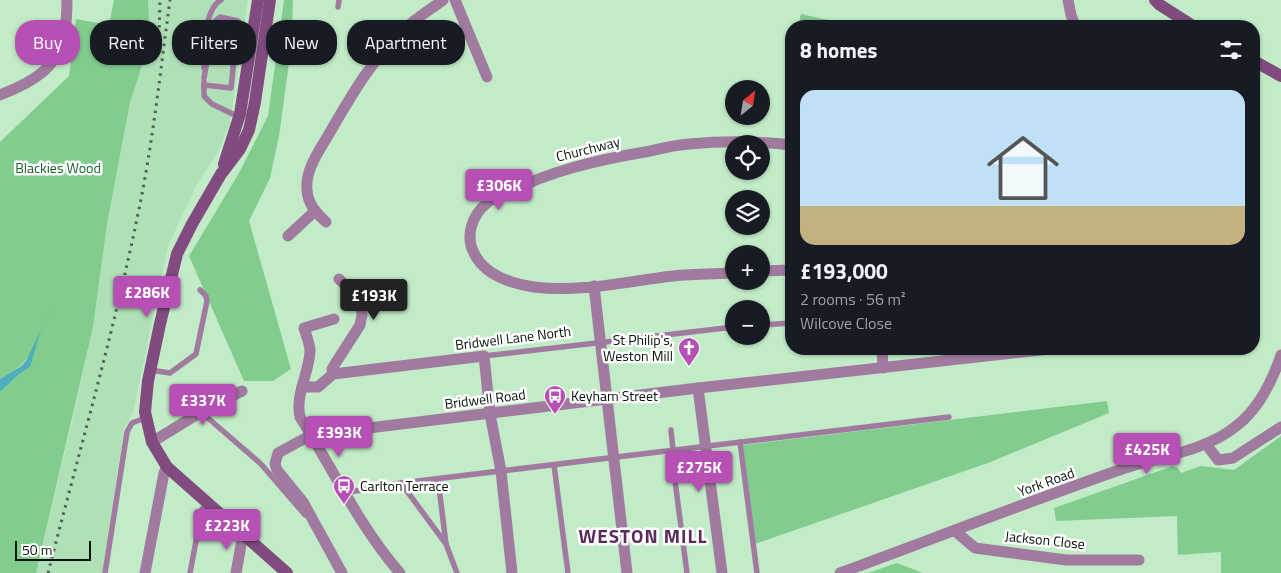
<!DOCTYPE html>
<meta charset="utf-8">
<style>
body{margin:0;font-family:"Titillium Web",sans-serif;background:#20242c;color:#f1f3f6;height:100vh;display:flex;flex-direction:column;font-size:19px;white-space:nowrap}
*{box-sizing:border-box;margin:0}
p{font-size:16px;color:#9ea1a6}
.icon{flex:none;width:28px;height:28px;fill:none;stroke:currentColor;stroke-width:2;stroke-linecap:round;stroke-linejoin:round}
.map{position:relative;flex:1;overflow:hidden}
.sheet{position:absolute;left:785px;top:20px;width:475px;height:335px;display:flex;flex-direction:column;background:#171b24;border-radius:20px;box-shadow:0 1px 4px #0004}
.sheet>*{flex:none}
.guide{position:absolute;left:15px;top:20px;width:475px;height:45px;display:flex;gap:10px}
.needle{width:32px;rotate:30deg}
.buttons{position:absolute;left:725px;top:80px;display:grid;gap:10px}
.buttons a{display:grid;place-items:center;width:45px;height:45px;border-radius:50%;background:#171b24;box-shadow:0 1px 4px #0004;font-size:25px}
.scale{position:absolute;left:15px;bottom:12px;width:76px;box-sizing:border-box;padding-left:5px;border:2px solid #041106;border-top:0;font-size:14px;line-height:18px;white-space:nowrap;color:#041106;-webkit-text-stroke:4px #fff;paint-order:stroke}
.price{position:absolute;translate:-50% -42px;padding:0 11px;border-radius:5px;background:#b650b4;color:#fff;font-size:16px;line-height:32px;filter:drop-shadow(0 1px 2px #0008)}
.price::after{content:'';position:absolute;left:50%;top:30px;width:15px;height:11px;margin-left:-8px;background:inherit;clip-path:polygon(0 0,100% 0,50% 100%)}
.price.selected{background:#222;color:#fff}
ul{padding:0;list-style:none}
li{display:grid;align-content:center;gap:10px;height:265px;padding:0 15px}
li span{display:grid;place-items:center;height:155px;border-radius:15px;color:#555}
li>.icon{margin-inline-start:auto}
span .icon{width:90px;height:90px;fill:#fffc;stroke-width:1}
li b{font-size:21px}
h2{display:flex;justify-content:space-between;align-items:center;height:60px;padding:0 15px;font-size:21px}
.tag{padding:0 18px;border-radius:20px;background:#171b24;box-shadow:0 1px 4px #0004;font-size:18px;line-height:45px}
.tag.selected{background:#b650b4;color:#fff}
.map>svg:first-child{display:block}
.built{fill:#b0e0b7}
.green{fill:#82cc8e}
.water{fill:#4eaebc}
.lines{fill:none;stroke-linecap:round;stroke-linejoin:round}
.lane{stroke:#a17b9f;stroke-width:5.5}
.street{stroke:#a17b9f;stroke-width:11}
.secondary{stroke:#814b7f;stroke-width:12}
.rail{stroke:#4c634f;stroke-width:3;stroke-dasharray:2.5 5;stroke-linecap:butt}
.labels{text-anchor:middle;stroke-width:5;stroke-linejoin:round;paint-order:stroke}
.street-label{font-size:14px;fill:#041106;stroke:#fff}
.park-label{font-size:14px;fill:#175f2b;stroke:#fff}
.poi-label{font-size:14px;fill:#041106;stroke:#fff;text-anchor:start}
.district-label{font-size:19px;font-weight:bold;letter-spacing:1px;fill:#5d2b5b;stroke:#fff}
</style>
<div class="map">
<svg width="1281" height="573" viewBox="0 0 1281 573">
<rect width="100%" height="100%" fill="#c2ebc7"/>
<polygon class="built" points="148,0 248,0 230,123 218,152 197,184 168,246 133,413 124,428 102,573 36,573 70,431 93,327 107,224 131,101 143,60 149,19"/>
<g class="green">
<path d="M 114,0 L 148,0 L 149,19 L 143,62 L 130,103 L 107,224 L 93,327 L 36,573 L 0,573 L 0,392 L 18,375 L 30,367 L 30,354 C 23,366 12,372 0,379 L 0,142 L 69,76 L 76,19 L 109,25 Z"/>
<polygon points="284,0 293,0 291,48 279,136 270,178 249,221 291,369 273,381 244,381 189,256 239,173 268,116"/>
<polygon points="801,14 856,26 798,26"/>
<polygon points="1107,401 1109,413 988,463 755,544 743,445"/>
<polygon points="1281,436 1281,573 1221,573 1221,552 1178,555 1177,516 1056,521 1054,508 1173,466 1178,468 1181,473 1201,466 1234,470"/>
<polygon points="897,563 923,573 868,573"/>
</g>
<polygon class="water" points="51,309 41,330 30,367 18,375 0,392 0,379 20,367 26,361"/>
<g class="lines">
<g class="lane">
<polyline points="338,7 339,0"/>
<path d="M 204,68 C 204,50 204,9 221,0"/>
<polyline points="204,78 214,22 220,17 238,21 241,26 236,38 231,88 204,85"/>
<polyline points="204,82 204,96 212,104 239,117"/>
<polyline points="761,325 791,323"/>
<polyline points="484,356 734,327"/>
<polyline points="150,370 170,373 196,354 207,301 206,296 200,290"/>
<polyline points="201,412 261,464 305,515"/>
<polyline points="671,430 673,450"/>
<polyline points="740,442 757,573"/>
<polyline points="671,450 687,573"/>
<polyline points="554,465 568,573"/>
<polyline points="438,479 446,544"/>
<polyline points="401,483 446,544 457,573"/>
<polyline points="344,493 401,483 949,417"/>
<polyline points="105,573 127,432 132,423 145,418"/>
<polyline points="190,573 202,509 207,503"/>
</g>
<g class="street">
<polyline points="455,0 487,77"/>
<polyline points="1068,0 1071,15 1075,26"/>
<path d="M 0,95 C 52,74 67,57 67,0"/>
<path d="M 326,222 C 316,213 308,204 307,190 C 305,170 319,151 329,134 C 351,96 373,57 407,27 C 418,17 431,9 443,0"/>
<polyline points="288,236 315,211"/>
<polyline points="761,271 791,270"/>
<path d="M 734,273 C 714,274 693,274 673,276 C 628,281 580,293 534,287 C 512,284 484,275 474,253 C 465,236 472,215 487,203 C 492,198 501,196 507,193 C 550,171 597,160 645,152 C 659,149 674,145 689,144 C 723,141 757,141 791,145"/>
<polyline points="594,286 627,573"/>
<path d="M 334,319 L 304,328 C 306,335 310,344 310,351 C 309,374 295,394 300,417 C 333,469 359,526 400,573"/>
<polyline points="882,349 883,368"/>
<polyline points="333,374 332,369 335,364 360,325 362,315 361,300 339,279"/>
<polyline points="302,387 318,387 333,374 484,356 490,414 501,471 512,573"/>
<polyline points="698,388 722,573"/>
<polyline points="152,442 201,412 242,391"/>
<polyline points="1206,444 1218,460 1233,458 1281,427"/>
<polyline points="955,531 975,548 1066,560 1139,560"/>
<polyline points="145,573 164,473 167,467"/>
<polyline points="236,573 243,534"/>
<polyline points="342,573 303,502 277,470 275,464 278,453 311,435 698,388 1050,349"/>
<path d="M 840,573 C 935,538 1030,501 1125,468 C 1161,456 1205,451 1235,427 C 1258,410 1272,382 1281,355"/>
</g>
<g class="secondary">
<polyline points="270,0 255,102 249,130 240,149 221,174 192,224 177,254 160,324 148,381 145,412 152,442 167,467 287,573"/>
<polyline points="1155,0 1160,5 1193,26"/>
<polyline points="1254,61 1281,76"/>
<polyline points="224,164 240,114 258,0"/>
</g>
<g class="rail">
<polyline points="159,35 160,0"/>
<path d="M 48,573 C 80,448 116,325 141,199 C 154,133 161,66 170,0"/>
</g>
</g>
<defs>
<g id="church-pin" transform="scale(1.125)"><path d="M0 17L-7.5 6A9.5 9.5 0 1 1 7.5 6Z" fill="#b650b4" stroke="#fff"/><path d="M-1.2-6h2.4v3.5h3.3v2.4h-3.3V6h-2.4V-.1h-3.3v-2.4h3.3Z" fill="#fff"/></g>
<g id="bus-pin" transform="scale(1.125)"><path d="M0 17L-7.5 6A9.5 9.5 0 1 1 7.5 6Z" fill="#b650b4" stroke="#fff"/><path d="M-5-6H5V4H4V6H2V4H-2V6H-4V4H-5ZM-3.5-4V0h7V-4ZM-3.5 1.2v1.5H-2V1.2ZM2 1.2v1.5H3.5V1.2Z" fill="#fff"/></g>
</defs>
<g fill-rule="evenodd">
<use href="#church-pin" x="689" y="348"/>
<use href="#bus-pin" x="555" y="396"/>
<use href="#bus-pin" x="344" y="486"/>
</g>
<g class="labels">
<g class="street-label">
<text transform="translate(588 149) rotate(-14)" y="5">Churchway</text>
<text transform="translate(513 338) rotate(-7)" y="5">Bridwell Lane North</text>
<text transform="translate(485 399) rotate(-7)" y="5">Bridwell Road</text>
<text transform="translate(1046 482) rotate(-20)" y="5">York Road</text>
<text transform="translate(1045 540) rotate(6)" y="5">Jackson Close</text>
</g>
<g class="park-label">
<text x="58" y="173">Blackies Wood</text>
</g>
<g class="poi-label">
<text x="673" y="345" text-anchor="end">St Philip's,<tspan x="673" dy="16">Weston Mill</tspan></text>
<text x="571" y="401">Keyham Street</text>
<text x="360" y="491">Carlton Terrace</text>
</g>
<g class="district-label">
<text x="643" y="543">WESTON MILL</text>
</g>
</g>
</svg>
<div class="buttons">
<a><svg class="needle" viewBox="-14 -14 28 28"><path d="M0-13l5 13h-10z" fill="#e53935"/><path d="M0 13l5-13h-10z" fill="#9ea1a6"/></svg></a>
<a><svg class="icon" aria-label="locate" viewBox="0 0 24 24"><circle cx="12" cy="12" r="6"/><path d="M12 2v4M12 18v4M2 12h4M18 12h4"/></svg></a>
<a><svg class="icon" aria-label="layers" viewBox="0 0 24 24"><path d="M12 4l9 5-9 5-9-5zM3 14l9 5 9-5"/></svg></a>
<a>+</a>
<a>−</a>
</div>
<div class="scale">50 m</div>
<b class="price" style="left:499px;top:211px">£306K</b>
<b class="price" style="left:147px;top:318px">£286K</b>
<b class="price selected" style="left:374px;top:321px">£193K</b>
<b class="price" style="left:203px;top:426px">£337K</b>
<b class="price" style="left:339px;top:458px">£393K</b>
<b class="price" style="left:1147px;top:475px">£425K</b>
<b class="price" style="left:699px;top:493px">£275K</b>
<b class="price" style="left:227px;top:551px">£223K</b>
<div class="guide">
<a class="tag selected">Buy</a>
<a class="tag">Rent</a>
<a class="tag">Filters</a>
<a class="tag">New</a>
<a class="tag">Apartment</a>
</div>
<section class="sheet">
<h2>8 homes<svg class="icon" aria-label="filters" viewBox="0 0 24 24"><path d="M4 7h16M4 17h16"/><circle cx="9" cy="7" r="2"/><circle cx="15" cy="17" r="2"/></svg></h2>
<ul>
<li><span style="background:linear-gradient(#bfe0f5 75%,#c2b280 0)"><svg class="icon" aria-label="home" viewBox="0 0 24 24"><path d="M3 11l9-7 9 7M6 9v11h12V9"/></svg></span><div><b>£193,000</b><p>2 rooms · 56 m²</p><p>Wilcove Close</p></div></li>
</ul>
</section>
</div>
